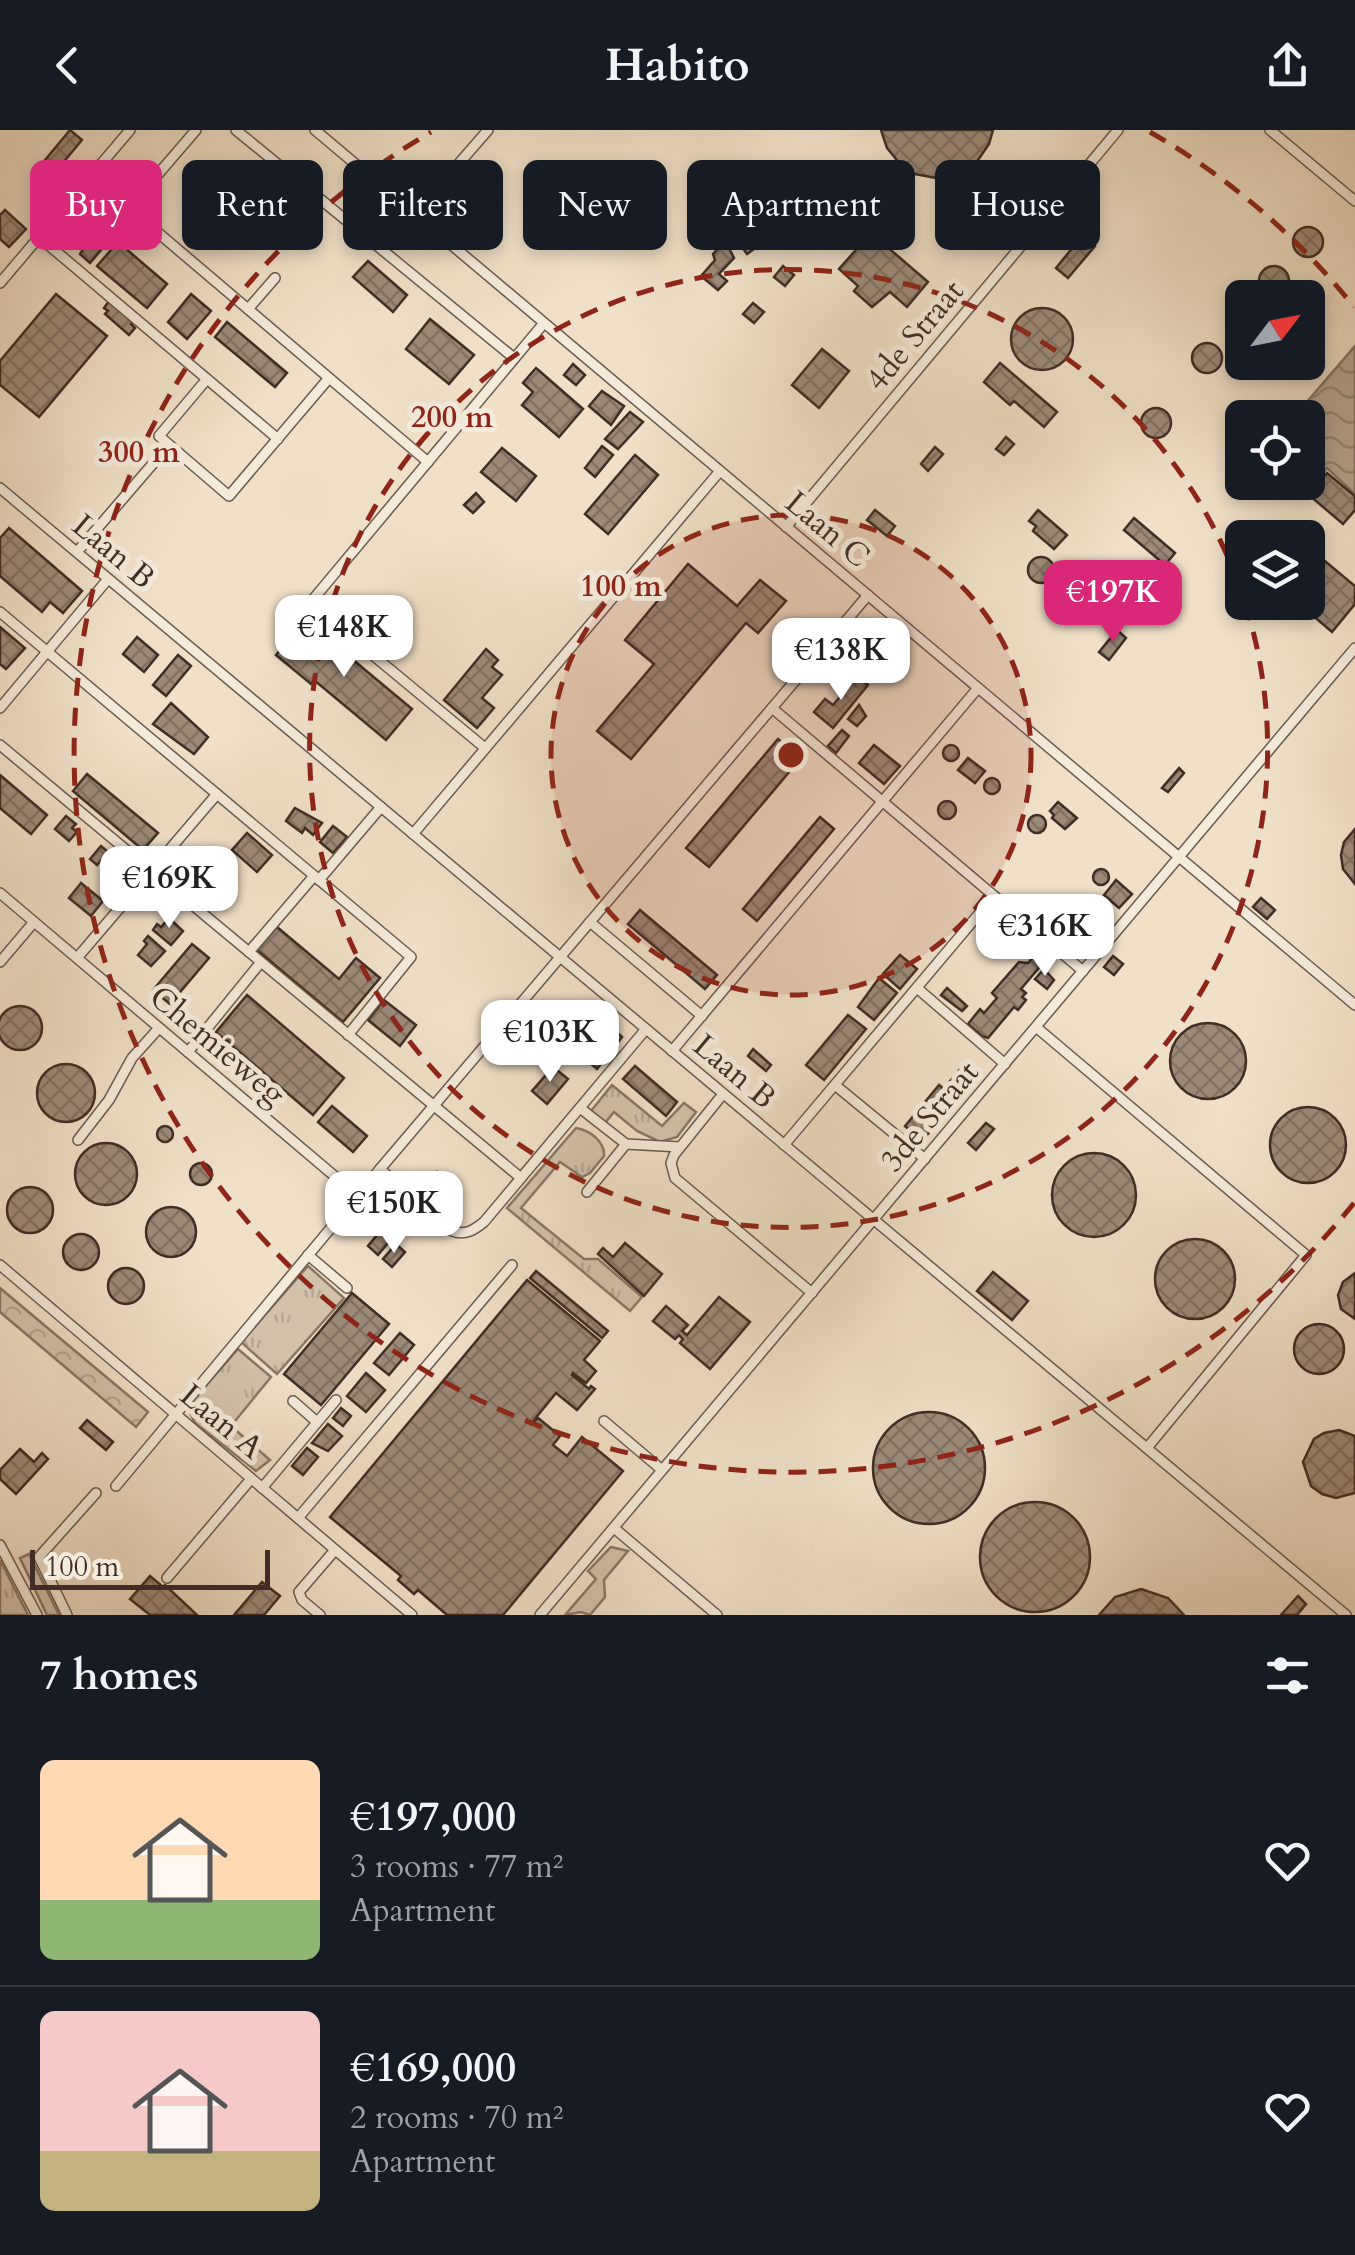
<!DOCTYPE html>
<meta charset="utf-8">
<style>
body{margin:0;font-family:Cardo,serif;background:#242831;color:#f1f3f6;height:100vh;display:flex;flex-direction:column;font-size:38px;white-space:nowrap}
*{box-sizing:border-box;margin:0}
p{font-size:32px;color:#9ea1a6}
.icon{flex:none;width:55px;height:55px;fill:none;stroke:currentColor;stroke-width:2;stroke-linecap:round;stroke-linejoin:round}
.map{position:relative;height:1485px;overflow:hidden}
.side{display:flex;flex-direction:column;background:#171b24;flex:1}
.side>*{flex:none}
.top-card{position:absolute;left:30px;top:30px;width:1295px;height:90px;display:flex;gap:20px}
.needle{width:65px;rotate:58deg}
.fabs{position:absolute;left:1225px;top:150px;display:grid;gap:20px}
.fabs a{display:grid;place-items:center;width:100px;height:100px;border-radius:15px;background:#171b24;box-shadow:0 5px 15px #0003;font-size:50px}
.scale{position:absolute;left:30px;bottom:25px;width:240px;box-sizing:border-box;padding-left:10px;border:5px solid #402d23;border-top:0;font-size:28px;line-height:35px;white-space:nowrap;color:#402d23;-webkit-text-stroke:8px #f5ebdb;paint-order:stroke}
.price{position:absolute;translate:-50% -85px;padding:0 22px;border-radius:20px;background:#fff;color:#222;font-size:32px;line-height:65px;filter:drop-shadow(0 2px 5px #0008)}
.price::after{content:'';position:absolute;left:50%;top:60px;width:30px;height:22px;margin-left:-15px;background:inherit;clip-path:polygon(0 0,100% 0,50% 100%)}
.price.current{background:#db2777;color:#fff}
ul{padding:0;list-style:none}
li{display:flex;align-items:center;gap:30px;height:250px;padding:0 40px}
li+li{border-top:2px solid #363941}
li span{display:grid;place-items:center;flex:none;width:280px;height:200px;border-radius:15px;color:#555}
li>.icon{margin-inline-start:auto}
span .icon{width:120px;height:120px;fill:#fffc;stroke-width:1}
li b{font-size:42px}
h2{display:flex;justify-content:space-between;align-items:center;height:120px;padding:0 40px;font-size:42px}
.tag{padding:0 35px;border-radius:15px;background:#171b24;box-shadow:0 5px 15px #0003;font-size:35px;line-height:90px}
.tag.current{background:#db2777;color:#fff}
header{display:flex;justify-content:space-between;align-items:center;height:130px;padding:0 40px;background:#171b24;font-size:45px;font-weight:800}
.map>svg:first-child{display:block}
.grass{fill:url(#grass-tufts);stroke:#897868;stroke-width:2.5}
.forest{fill:url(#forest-crowns);stroke:#897868;stroke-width:2.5}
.water{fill:url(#water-waves);stroke:#867464;stroke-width:2.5}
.building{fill:url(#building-cross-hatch);stroke:#402d23;stroke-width:2.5}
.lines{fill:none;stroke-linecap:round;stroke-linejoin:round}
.service-casing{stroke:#6c5a4c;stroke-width:12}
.service{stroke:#f5ebdb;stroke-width:9}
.ring{fill:none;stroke:#8f2418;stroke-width:5;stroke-dasharray:18 12}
.labels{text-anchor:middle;stroke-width:10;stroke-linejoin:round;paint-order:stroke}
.street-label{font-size:32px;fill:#402d23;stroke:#f5ebdb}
.centre{fill:#8f2418;stroke:#f5ebdb;stroke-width:5}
.ring-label{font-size:30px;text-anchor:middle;font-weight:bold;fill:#8f2418;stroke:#f5ebdb;stroke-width:10;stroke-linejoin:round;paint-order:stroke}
</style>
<header><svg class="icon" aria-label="back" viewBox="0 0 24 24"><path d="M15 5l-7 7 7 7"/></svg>Habito<svg class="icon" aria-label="share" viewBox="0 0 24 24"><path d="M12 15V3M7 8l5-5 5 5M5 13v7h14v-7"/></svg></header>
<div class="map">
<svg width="1355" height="1485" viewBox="0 0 1355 1485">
<defs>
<pattern id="grass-tufts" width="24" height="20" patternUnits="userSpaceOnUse" patternTransform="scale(2.5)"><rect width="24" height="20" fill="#d2c2ac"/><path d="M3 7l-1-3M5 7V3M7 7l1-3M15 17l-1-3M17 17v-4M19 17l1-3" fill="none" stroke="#b5a794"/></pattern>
<pattern id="forest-crowns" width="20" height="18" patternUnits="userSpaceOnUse" patternTransform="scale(2.5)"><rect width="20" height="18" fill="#d2c2ac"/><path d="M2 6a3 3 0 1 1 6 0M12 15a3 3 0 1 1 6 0" fill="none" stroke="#b5a794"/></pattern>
<pattern id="water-waves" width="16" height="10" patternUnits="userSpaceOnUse" patternTransform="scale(2.5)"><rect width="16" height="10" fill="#b4a390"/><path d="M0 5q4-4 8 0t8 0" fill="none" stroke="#948575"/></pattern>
<pattern id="building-cross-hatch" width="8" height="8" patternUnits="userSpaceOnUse" patternTransform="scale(2.5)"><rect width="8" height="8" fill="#9c8a79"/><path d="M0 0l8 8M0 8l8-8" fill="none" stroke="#817163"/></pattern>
</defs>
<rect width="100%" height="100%" fill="#f0e0c8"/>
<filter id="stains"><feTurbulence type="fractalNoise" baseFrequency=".002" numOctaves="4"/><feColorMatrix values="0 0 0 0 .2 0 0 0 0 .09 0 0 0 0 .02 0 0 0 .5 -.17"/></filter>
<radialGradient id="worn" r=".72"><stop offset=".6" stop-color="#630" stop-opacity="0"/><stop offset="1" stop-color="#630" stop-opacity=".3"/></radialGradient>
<g class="grass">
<polygon points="612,955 662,996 684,973 696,982 677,1007 660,1012 637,1001 614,982 605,993 591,981"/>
<path d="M 576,998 C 589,1000 605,1011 604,1026 L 590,1043 L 582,1047 L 560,1032 L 521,1078 L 584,1129 L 598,1129 L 642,1167 L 630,1181 L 507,1078 Z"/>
<polygon points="308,1136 344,1168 277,1244 241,1212"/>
<polygon points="238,1219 271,1247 231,1296 270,1330 256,1341 195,1293 189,1281 195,1268"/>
<polygon points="611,1417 628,1421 604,1450 605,1467 590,1485 581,1482 565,1485 596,1449 588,1441"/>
<polygon points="29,1424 59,1485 47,1485 20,1428"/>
<polygon points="0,1430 28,1485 0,1485"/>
</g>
<polygon class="forest" points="0,1158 148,1282 136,1297 0,1182"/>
<polygon class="water" points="1355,216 1355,364 1327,338 1308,361 1297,353 1308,352 1308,288 1294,287"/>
<g class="building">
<polygon points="70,0 82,10 57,40 45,30"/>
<polygon points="881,0 993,0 989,14 976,33 956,45 936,48 915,44 901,35 887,18"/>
<polygon points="816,64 834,78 828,85 810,71"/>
<polygon points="764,66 775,75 764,87 754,78"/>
<polygon points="5,80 26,99 9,117 0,109 0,85"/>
<circle cx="844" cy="94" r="11"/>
<circle cx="1308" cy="112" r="15"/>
<polygon points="98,97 112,107 90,133 80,124"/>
<polygon points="739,101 757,117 747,124 739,113 730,120 734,128 719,144 727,151 718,160 701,146 715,130 713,124 722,114 726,117"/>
<polygon points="871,103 928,152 907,177 890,162 872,177 854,161 858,156 839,139"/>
<polygon points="1083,105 1095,116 1068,148 1056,138"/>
<polygon points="118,112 167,154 147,178 97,136"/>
<polygon points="368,131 407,165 393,182 353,147"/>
<circle cx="1274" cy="151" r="15"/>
<polygon points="783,136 794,145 785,156 774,147"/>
<polygon points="56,164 107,206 39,287 0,255 0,231"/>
<polygon points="191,164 211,181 187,209 168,192"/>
<polygon points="109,171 134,191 131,194 135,198 129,205 105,184 108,181 104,178"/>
<polygon points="753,173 764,182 754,193 743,184"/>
<polygon points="1242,174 1242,205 1231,200 1227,190 1231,179"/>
<circle cx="1042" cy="209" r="31"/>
<polygon points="430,189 474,225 449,254 406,219"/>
<polygon points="227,192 287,243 275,257 215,207"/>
<circle cx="1207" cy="228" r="15"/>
<polygon points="822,219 849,241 819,278 792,255"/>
<polygon points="1000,233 1057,282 1044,297 1014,271 1010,275 984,252"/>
<polygon points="573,234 585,245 576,255 564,245"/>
<polygon points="536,238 583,279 559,307 522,275 533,262 523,253"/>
<polygon points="602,261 624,276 611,295 589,276"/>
<circle cx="1156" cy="293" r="15"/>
<polygon points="630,282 643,292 618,319 605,309"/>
<polygon points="1006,307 1014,314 1004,325 996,319"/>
<polygon points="602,316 613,325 595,347 585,338"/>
<polygon points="935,317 943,324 928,341 921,334"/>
<polygon points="502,318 536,346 516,371 481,342"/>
<polygon points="635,325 658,345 608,404 585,384"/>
<polygon points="1327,343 1355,366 1355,380 1343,394 1309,365"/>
<polygon points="476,363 484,372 473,383 464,375"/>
<polygon points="875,380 895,396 887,406 867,390"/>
<polygon points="1038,380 1067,405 1054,419 1033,401 1036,396 1029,391"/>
<polygon points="1134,388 1175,423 1165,435 1124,400"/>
<polygon points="1245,394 1261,408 1242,409 1236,404"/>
<polygon points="9,398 82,461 63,483 50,472 42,482 0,446 0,408"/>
<polygon points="1308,417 1355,456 1355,474 1332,502 1297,472 1308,472"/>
<circle cx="1041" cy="440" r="13"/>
<polygon points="688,434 737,476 760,450 786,471 758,503 746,493 631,629 597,601 654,534 625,510"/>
<circle cx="1075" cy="467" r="19"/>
<polygon points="305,490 344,526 346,524 412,579 386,610 314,550 311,554 276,525"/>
<polygon points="0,497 25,518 6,539 0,534"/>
<polygon points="1117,500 1126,508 1109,530 1099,522"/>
<polygon points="137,507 158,525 144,542 123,524"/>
<polygon points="486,519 498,530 492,537 502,545 482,568 494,578 477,598 444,570"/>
<polygon points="178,525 191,536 166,566 153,555"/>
<polygon points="857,546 868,555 833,598 814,582 825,569 833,575"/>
<polygon points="171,573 208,607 194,624 153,594"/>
<polygon points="859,575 866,586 857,596 848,589"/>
<polygon points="842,600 849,606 836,623 828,616"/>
<polygon points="778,609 801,628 709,737 686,718"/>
<circle cx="951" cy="623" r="8"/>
<polygon points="874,615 900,636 884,654 859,633"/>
<polygon points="968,628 985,641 975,653 958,640"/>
<polygon points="1179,638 1184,643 1168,662 1162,658"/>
<polygon points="87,644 158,703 143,720 73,661"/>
<polygon points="0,645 47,685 31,704 0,678"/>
<circle cx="992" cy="656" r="8"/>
<circle cx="947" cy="680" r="9"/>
<polygon points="1058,672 1077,688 1065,699 1052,688 1054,685 1050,681"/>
<polygon points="295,678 322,693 313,705 305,698 302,703 286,691"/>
<circle cx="1037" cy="694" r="9"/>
<polygon points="66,686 76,694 72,698 77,702 69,711 55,699"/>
<polygon points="820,687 834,699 757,791 743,779"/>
<polygon points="333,696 347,707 333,723 320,712"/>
<polygon points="1355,699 1355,754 1343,739 1341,725 1344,712"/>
<polygon points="247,703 272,725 257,742 232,720"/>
<polygon points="101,716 108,722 97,735 90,729"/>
<polygon points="196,732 226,757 207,779 178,754"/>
<circle cx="1101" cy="747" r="8"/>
<polygon points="1116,750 1132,764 1119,778 1104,765"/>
<polygon points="81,753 103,771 91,786 69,768"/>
<polygon points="1261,768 1275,780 1267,789 1253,777"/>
<polygon points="640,780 717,845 705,859 628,794"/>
<polygon points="169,788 183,801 171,815 153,800 157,794 161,797"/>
<polygon points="277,797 339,849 356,828 380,848 343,892 257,820"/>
<polygon points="148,806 165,821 151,836 138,825 147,814 144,811"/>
<polygon points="192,814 209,828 170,874 153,860"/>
<polygon points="900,825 917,839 900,859 883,844"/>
<polygon points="1034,826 1042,834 1021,859 1026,863 1022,867 1026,870 1018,880 1014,877 988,908 982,906 968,894 980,879 984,883 997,868 992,863 1019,832 1028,833"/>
<polygon points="1113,826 1123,834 1114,845 1104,837"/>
<polygon points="1044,839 1054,850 1047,859 1035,849"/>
<polygon points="879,848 897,863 874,890 858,877"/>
<polygon points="947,858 967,876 962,881 941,865"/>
<polygon points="247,865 344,948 313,985 216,902"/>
<polygon points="384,870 416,895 400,916 368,890"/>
<polygon points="580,872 622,907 597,939 555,903"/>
<circle cx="20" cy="898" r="22"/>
<polygon points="848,885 866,899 824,950 806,935"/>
<circle cx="1208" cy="931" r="38"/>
<polygon points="753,919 771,935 766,941 748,926"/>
<circle cx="66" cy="963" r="29"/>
<polygon points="635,936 677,972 666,986 623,949"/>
<polygon points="553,937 568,949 547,974 532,961"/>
<polygon points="961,938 973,948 959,966 947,955"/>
<polygon points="939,955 957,969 922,1011 905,996"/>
<polygon points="332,976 367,1006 353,1022 318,992"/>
<circle cx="1308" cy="1015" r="38"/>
<polygon points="986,993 994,999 976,1020 968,1013"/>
<circle cx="165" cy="1004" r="8"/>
<circle cx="106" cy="1044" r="31"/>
<circle cx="1094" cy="1065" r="42"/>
<circle cx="201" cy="1044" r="11"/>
<polygon points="437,1042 456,1058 449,1067 430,1051"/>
<circle cx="30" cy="1080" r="23"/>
<circle cx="171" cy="1102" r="25"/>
<polygon points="383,1098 393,1107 378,1125 368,1116"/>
<circle cx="81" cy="1122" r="18"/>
<circle cx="1195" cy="1149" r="40"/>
<polygon points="625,1113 662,1144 644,1166 598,1124 603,1118 613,1127"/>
<polygon points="396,1114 405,1122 392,1137 383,1129"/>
<circle cx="126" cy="1156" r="18"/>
<polygon points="536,1141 608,1201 602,1208 530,1148"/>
<polygon points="993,1142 1028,1171 1012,1190 977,1161"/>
<polygon points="1355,1143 1355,1189 1341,1179 1338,1165 1343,1152"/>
<polygon points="527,1150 600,1211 584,1230 596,1241 586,1253 573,1243 572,1245 589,1259 591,1256 595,1259 577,1280 556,1263 530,1295 538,1288 560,1306 553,1315 567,1326 582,1307 623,1341 503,1485 447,1485 418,1460 414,1464 398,1450 401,1446 330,1387"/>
<polygon points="352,1163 389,1194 321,1275 284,1244"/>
<polygon points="719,1167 750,1192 710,1239 680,1213 683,1209 679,1205 675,1209 653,1191 666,1176 688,1195 682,1201 687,1205"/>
<circle cx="1319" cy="1219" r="25"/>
<polygon points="400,1203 414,1215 389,1245 374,1233"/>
<polygon points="366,1243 385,1260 366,1282 347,1266"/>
<polygon points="341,1278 351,1286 343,1296 333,1288"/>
<circle cx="929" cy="1338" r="56"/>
<polygon points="87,1290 113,1312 106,1320 80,1298"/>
<polygon points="328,1294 342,1306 328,1321 312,1313"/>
<polygon points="1339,1300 1355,1306 1355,1363 1336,1368 1322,1364 1311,1356 1303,1332 1314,1309 1324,1303"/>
<polygon points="307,1318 318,1327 303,1345 292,1336"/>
<polygon points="20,1319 34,1332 42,1323 48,1329 16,1364 0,1349 0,1340"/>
<circle cx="1035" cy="1427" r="55"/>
<polygon points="150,1446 163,1457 165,1455 197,1485 150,1485 130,1469"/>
<polygon points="262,1452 280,1466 264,1485 234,1485"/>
<polygon points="1141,1459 1168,1468 1184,1485 1099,1485 1115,1467"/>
<polygon points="1298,1466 1306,1474 1297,1485 1281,1485"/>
</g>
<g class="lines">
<g class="service-casing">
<g id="service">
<polyline points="196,0 129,78 428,332"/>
<polyline points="236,0 514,228"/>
<polyline points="315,0 1355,875"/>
<polyline points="1270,0 1355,71"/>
<polyline points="100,35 139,67"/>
<polyline points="415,84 488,0"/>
<polyline points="39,107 278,309"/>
<polyline points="0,153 130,0"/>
<polyline points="248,179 275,148"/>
<polyline points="207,249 159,306 229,366 329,248"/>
<polyline points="0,358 1346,1485"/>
<polyline points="786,397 1118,0"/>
<polyline points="77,422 169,315"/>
<polyline points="0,482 411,827 348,905"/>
<polyline points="0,578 108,449"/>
<polyline points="772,578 1083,841"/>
<polyline points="0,615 521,1048"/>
<polyline points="485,618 310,473 544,193"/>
<polyline points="413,704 720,341"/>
<polyline points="319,750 381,677"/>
<polyline points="0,763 358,1066"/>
<polyline points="590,792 702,886"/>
<polyline points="249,822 314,746"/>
<polyline points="77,828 217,664"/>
<polyline points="0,832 34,792"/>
<polyline points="917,858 1005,934"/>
<polyline points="1036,897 1306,1125 1147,1318"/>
<polyline points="672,921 978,558"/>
<polyline points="188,922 261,832"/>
<polyline points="835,955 925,1029"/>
<polyline points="723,964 674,1025 671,1033 675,1048 812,1163"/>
<polyline points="580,978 626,1014 680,1017"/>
<polyline points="78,1010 109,970 132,928 159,898"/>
<polyline points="784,1015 994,766"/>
<polyline points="380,1039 868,465"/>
<polyline points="587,1062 626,1014"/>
<polyline points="308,1125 347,1158"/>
<polyline points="0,1135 412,1485"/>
<polyline points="293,1271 317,1292"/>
<polyline points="604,1291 662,1340"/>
<path d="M 116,1356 L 380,1039 L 452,1101 C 465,1106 474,1100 484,1092 L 646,899"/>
<polyline points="262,1358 336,1270"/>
<polyline points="298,1388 512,1135"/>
<polyline points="614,1398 717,1485"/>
<polyline points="0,1415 37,1485"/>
<polyline points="167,1448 251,1349"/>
<polyline points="67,1485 39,1427 96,1363"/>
<polyline points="320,1485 302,1470 299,1462 335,1420"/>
<polyline points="540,1485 1355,518"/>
</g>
</g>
<use href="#service" class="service"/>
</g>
<circle cx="791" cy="625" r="240" fill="#8f2418" fill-opacity=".12"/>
<g class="ring">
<circle cx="791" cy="625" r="240"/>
<path d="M1245 473A479 479 0 1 1 1241 461"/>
<path d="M1354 1073A719 719 0 1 1 431 2M1150 2A719 719 0 0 1 1354 177"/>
</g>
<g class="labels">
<g class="street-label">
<text transform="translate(914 205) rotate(-50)" y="11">4de Straat</text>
<text transform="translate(828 399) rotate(40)" y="11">Laan C</text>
<text transform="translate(114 421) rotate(40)" y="11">Laan B</text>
<text transform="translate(218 915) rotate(40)" y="11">Chemieweg</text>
<text transform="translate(735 941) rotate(40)" y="11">Laan B</text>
<text transform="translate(929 986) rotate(-50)" y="11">3de Straat</text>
<text transform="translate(222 1291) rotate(40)" y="11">Laan A</text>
</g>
</g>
<circle cx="791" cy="625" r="15" class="centre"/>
<g class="ring-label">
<text x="452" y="297">200 m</text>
<text x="139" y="332">300 m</text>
<text x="621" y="466">100 m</text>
</g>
<rect width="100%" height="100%" filter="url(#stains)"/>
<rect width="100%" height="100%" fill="url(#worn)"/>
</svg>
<div class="fabs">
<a><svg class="needle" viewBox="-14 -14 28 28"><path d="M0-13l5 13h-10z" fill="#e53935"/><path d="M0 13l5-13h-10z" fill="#9ea1a6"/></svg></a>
<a><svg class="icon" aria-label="locate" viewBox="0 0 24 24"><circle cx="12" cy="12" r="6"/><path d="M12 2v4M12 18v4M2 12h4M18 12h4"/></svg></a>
<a><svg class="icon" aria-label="layers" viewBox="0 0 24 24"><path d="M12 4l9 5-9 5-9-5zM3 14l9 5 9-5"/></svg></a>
</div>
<div class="scale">100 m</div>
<b class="price current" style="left:1113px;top:515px">€197K</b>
<b class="price" style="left:344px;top:550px">€148K</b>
<b class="price" style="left:841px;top:573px">€138K</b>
<b class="price" style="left:169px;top:801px">€169K</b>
<b class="price" style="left:1045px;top:849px">€316K</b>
<b class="price" style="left:550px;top:955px">€103K</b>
<b class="price" style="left:394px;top:1126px">€150K</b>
<div class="top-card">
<a class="tag current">Buy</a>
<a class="tag">Rent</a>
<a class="tag">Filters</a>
<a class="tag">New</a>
<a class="tag">Apartment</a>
<a class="tag">House</a>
</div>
</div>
<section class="side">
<h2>7 homes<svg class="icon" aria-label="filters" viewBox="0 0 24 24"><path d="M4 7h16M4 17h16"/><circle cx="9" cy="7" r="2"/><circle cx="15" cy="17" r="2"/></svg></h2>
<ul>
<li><span style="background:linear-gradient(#ffd9b3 70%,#8fb573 0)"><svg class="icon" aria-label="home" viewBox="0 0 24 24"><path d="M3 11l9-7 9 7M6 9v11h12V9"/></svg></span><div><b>€197,000</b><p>3 rooms · 77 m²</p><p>Apartment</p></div><svg class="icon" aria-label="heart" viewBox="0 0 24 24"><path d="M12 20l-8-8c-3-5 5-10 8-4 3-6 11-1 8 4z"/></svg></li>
<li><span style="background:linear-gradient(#f6c9c9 70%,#c2b280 0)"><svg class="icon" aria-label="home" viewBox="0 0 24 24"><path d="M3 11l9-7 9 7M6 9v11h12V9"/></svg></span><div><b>€169,000</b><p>2 rooms · 70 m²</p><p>Apartment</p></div><svg class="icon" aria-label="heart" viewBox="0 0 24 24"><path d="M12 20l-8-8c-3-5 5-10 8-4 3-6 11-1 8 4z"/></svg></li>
</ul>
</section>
